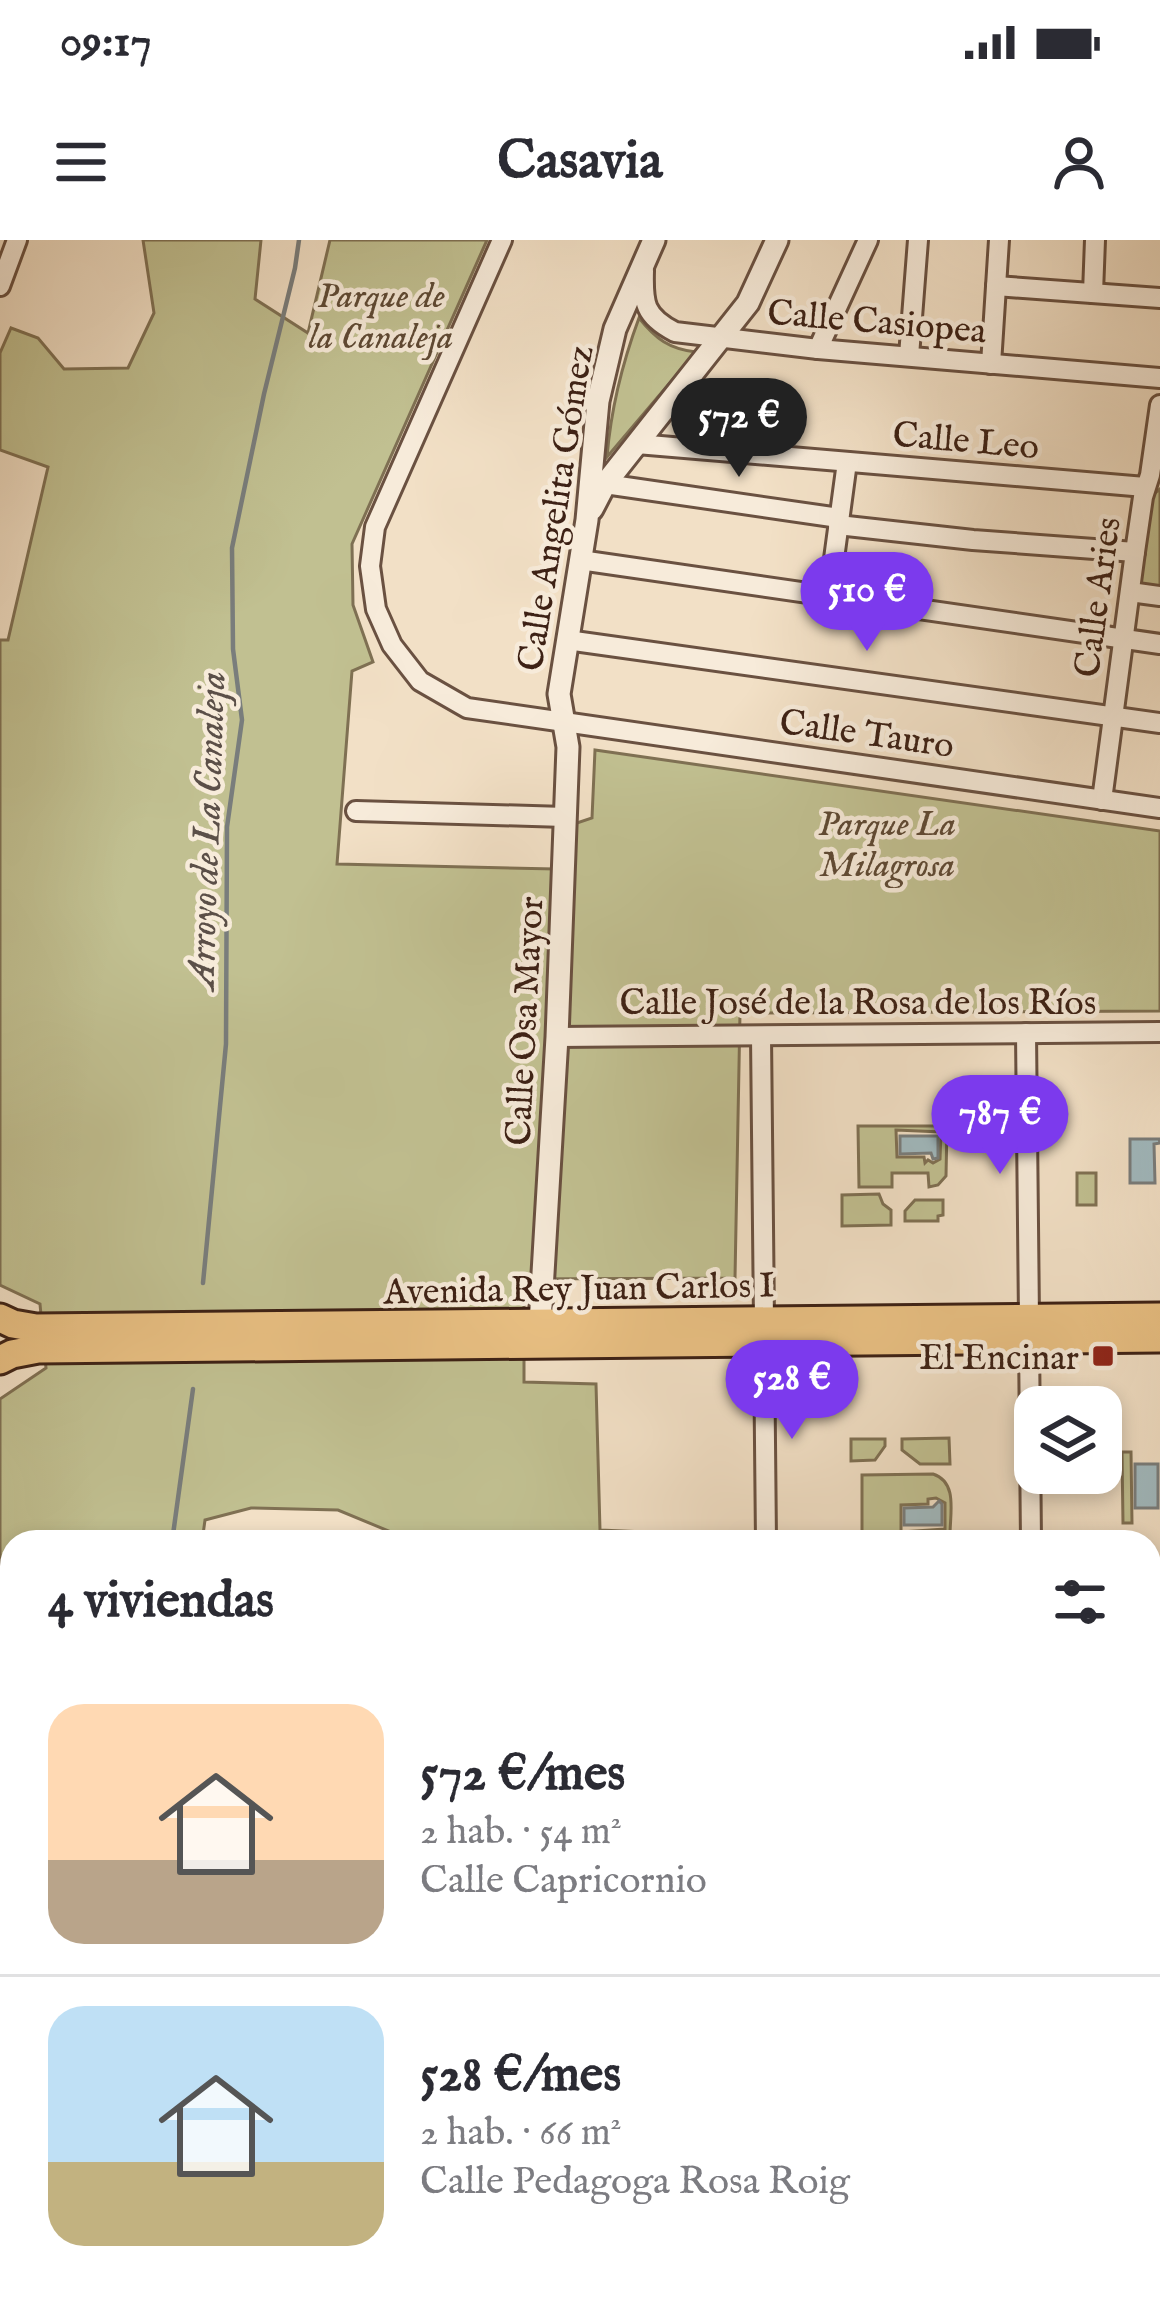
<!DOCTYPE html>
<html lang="es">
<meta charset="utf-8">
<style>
body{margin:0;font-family:"IM FELL English",serif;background:#f7f7f7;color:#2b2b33;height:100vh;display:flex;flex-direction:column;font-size:45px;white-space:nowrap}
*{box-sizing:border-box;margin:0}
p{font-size:39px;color:#7c7c81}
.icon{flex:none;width:66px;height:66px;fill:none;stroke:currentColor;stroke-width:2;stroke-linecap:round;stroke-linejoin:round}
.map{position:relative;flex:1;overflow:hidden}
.sheet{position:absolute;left:0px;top:1290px;width:1161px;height:768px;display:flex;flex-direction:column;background:#fff;border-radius:36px 36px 0 0;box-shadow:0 6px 18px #0003}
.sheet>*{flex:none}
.tools{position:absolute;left:1014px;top:1146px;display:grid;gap:24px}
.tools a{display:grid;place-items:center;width:108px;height:108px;border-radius:24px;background:#fff;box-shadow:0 6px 18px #0003;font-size:60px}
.price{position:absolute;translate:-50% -102px;padding:0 27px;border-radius:42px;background:#7c3aed;color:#fff;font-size:39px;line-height:78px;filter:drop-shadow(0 3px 6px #0008)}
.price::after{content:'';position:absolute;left:50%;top:72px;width:36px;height:27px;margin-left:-18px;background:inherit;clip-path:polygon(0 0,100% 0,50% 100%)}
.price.selected{background:#222;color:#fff}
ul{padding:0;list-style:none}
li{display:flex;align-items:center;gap:36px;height:300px;padding:0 48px}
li+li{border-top:3px solid #e1e1e2}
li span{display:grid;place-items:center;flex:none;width:336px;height:240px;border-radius:36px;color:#555}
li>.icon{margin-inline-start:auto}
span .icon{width:144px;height:144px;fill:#fffc;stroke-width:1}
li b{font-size:51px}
h2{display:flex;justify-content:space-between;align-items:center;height:144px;padding:0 48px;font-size:51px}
.status{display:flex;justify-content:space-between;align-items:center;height:84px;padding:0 60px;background:#fff;direction:ltr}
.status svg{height:33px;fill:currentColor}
header{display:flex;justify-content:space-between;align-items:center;height:156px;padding:0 48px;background:#fff;font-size:54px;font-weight:700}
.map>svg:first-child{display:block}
.green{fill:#c1c091;stroke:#7f7053;stroke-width:3;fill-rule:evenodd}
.water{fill:#a1bac0;stroke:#797d7c;stroke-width:3}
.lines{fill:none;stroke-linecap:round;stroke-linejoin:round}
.stream{stroke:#797d7c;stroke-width:4.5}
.minor-casing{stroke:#6a5141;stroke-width:24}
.tertiary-casing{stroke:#6a5141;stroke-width:27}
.primary-casing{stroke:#3d2115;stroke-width:33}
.minor{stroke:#f7ebda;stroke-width:18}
.tertiary{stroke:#f7ebda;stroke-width:21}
.primary{stroke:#e9c083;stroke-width:27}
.poi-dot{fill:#8f2418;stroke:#f7ebda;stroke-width:4.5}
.labels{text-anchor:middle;stroke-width:9;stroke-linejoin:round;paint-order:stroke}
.park-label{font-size:36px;font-style:italic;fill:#5e4934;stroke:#f7ebda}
.street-label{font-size:36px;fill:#3d2115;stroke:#f7ebda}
.poi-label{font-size:36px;fill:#3d2115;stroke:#f7ebda;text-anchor:end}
.water-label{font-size:39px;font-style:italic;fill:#5b4f48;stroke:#f7ebda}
</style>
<div class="status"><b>09:17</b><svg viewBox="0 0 49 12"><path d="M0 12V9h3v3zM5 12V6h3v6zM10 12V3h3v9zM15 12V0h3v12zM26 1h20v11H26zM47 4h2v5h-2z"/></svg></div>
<header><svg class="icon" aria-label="menu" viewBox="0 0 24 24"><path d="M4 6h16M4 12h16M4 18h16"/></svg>Casavia<svg class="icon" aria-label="person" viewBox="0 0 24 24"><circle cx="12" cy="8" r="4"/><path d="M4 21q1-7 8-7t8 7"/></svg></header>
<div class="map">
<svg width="1160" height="2058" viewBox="0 0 1160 2058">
<rect width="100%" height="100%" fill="#f2e0c6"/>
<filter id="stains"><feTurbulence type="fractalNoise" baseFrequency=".00167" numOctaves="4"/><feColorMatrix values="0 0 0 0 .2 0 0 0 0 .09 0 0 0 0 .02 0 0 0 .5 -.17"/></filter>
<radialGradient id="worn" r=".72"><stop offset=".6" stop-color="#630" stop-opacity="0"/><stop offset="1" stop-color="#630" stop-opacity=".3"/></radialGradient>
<g class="green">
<polygon points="143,0 261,0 255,59 308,93 330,0 487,0 352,304 353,365 373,422 352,431 337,624 555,629 571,585 592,578 595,510 1160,591 1160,771 740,773 735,1038 524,1039 524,1142 596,1144 600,1290 736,1296 737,1302 415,1302 338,1270 251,1268 205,1280 202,1302 12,1302 12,1635 9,1596 0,1584 0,1159 46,1128 40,1064 0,1045 0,400 8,400 48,227 0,210 0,113 11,88 38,98 64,129 128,128 154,73"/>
<path d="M 639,78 C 656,99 669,109 696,112 L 607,217 C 611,167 622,124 639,78 Z"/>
<polygon points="1160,249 1160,352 1145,350 1140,342 1151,256"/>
<path d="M 858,886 L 947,886 L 946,936 L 938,945 L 929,947 L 928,933 L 892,933 L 892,947 L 859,947 ZM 896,890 L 941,892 L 940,919 L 933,923 L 928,920 L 925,923 L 924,917 L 897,917 Z"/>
<rect x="1077" y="933" width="19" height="32"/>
<polygon points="879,954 883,964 891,970 891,985 842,986 842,955"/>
<polygon points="915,960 943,960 943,975 938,976 938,981 905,981 905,971"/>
<polygon points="949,1198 950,1224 920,1224 902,1210 902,1199"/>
<polygon points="851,1199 885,1199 885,1206 875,1220 851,1221"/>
<polygon points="1122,1212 1131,1212 1132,1283 1123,1283"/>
<path d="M 933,1234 C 958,1242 950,1273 950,1295 L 862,1296 L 862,1235 ZM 936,1258 L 945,1263 L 945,1289 L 901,1292 L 901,1265 L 928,1264 L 928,1259 Z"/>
<polygon points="12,1741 12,2046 292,2046 295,2058 0,2058 0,1866 9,1859 0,1844 0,1744"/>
<polygon points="1149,1916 1160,1916 1160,2058 803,2058 796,2046 1149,2046"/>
</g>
<g class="water">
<polygon points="900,896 938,896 938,918 933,919 931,913 900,914"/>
<polygon points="1130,899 1159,899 1160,903 1154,904 1155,943 1130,943"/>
<rect x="1135" y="1224" width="23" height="44"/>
<polygon points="939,1261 942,1264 942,1285 904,1285 904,1268 933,1267"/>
</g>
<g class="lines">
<g class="stream">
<polyline points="203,1043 226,804 227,587 242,480 233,409 232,308 264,154 295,28 299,0"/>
<polyline points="172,1302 193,1149"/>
<polyline points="48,2058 50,2046"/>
</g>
<g class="minor-casing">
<g id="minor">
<polyline points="502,0 375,287 370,326 376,369 392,405 420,441 467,468 1160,568"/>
<path d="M 644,31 C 643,63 644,76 675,92 L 818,109 L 1160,138"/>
<polyline points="0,46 17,0"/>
<polyline points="996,46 1160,58"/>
<polyline points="1093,53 1095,0"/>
<polyline points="818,109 868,0"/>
<polyline points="909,116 918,0"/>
<polyline points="991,124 999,0"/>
<polyline points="637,204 1145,247"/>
<polyline points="605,244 839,278"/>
<polyline points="838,285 973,300 1135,312"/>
<polyline points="580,320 1160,404"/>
<polyline points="1130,352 1160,356"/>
<polyline points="829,356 847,222"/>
<polyline points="567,400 1160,483"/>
<polyline points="1102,560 1135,312 1143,257 1150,235 1160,165"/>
<polyline points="356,571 565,577"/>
<polyline points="1026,793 1029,1079"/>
<polyline points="761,796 764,1081"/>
<polyline points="557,797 1160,792"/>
<polyline points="1029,1099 1031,1302"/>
<polyline points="764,1102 766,1302"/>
<polyline points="1149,1390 1160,1390"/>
<polyline points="1149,1537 1160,1537"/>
<polyline points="1149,1713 1160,1714"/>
<polyline points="1149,1812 1160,1812"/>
<polyline points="1149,1853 1160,1853"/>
</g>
</g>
<g class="tertiary-casing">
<g id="tertiary">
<polyline points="592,269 605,244 748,63 777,0"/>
<polyline points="540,1084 557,797 568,507 559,454 587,280 598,161 615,89 654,0"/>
</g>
</g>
<g class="primary-casing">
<g id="primary">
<polyline points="0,1078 13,1084 36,1088 1160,1077"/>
<polyline points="0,1120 12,1114 38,1109 1160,1098"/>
</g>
</g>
<use href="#minor" class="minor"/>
<use href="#tertiary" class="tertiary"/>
<use href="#primary" class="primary"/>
</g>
<rect class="poi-dot" x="1091" y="1104" width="24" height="24" rx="6"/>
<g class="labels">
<g class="park-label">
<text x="381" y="67">Parque de<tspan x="381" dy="41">la Canaleja</tspan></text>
<text x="887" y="595">Parque La<tspan x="887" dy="41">Milagrosa</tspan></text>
</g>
<g class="street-label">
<text transform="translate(877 80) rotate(5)" y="13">Calle Casiopea</text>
<text transform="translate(966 199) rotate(5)" y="13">Calle Leo</text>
<text transform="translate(554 268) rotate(-81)" y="13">Calle Angelita Gómez</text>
<text transform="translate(1096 357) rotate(-82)" y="13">Calle Aries</text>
<text transform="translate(867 492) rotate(8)" y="13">Calle Tauro</text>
<text x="858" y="774">Calle José de la Rosa de los Ríos</text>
<text transform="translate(523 781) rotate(-87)" y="13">Calle Osa Mayor</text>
<text transform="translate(579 1047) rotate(-1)" y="13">Avenida Rey Juan Carlos I</text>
</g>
<g class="poi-label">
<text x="1079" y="1129">El Encinar</text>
</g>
<g class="water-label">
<text transform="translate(205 590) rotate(-88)" y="14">Arroyo de La Canaleja</text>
</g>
</g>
<rect width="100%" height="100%" filter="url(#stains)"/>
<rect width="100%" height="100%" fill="url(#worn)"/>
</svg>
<div class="tools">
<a><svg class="icon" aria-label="layers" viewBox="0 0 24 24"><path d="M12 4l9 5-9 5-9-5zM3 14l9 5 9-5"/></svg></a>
</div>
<b class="price selected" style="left:739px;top:240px">572 €</b>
<b class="price" style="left:867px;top:414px">510 €</b>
<b class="price" style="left:1000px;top:937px">787 €</b>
<b class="price" style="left:792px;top:1202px">528 €</b>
<section class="sheet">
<h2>4 viviendas<svg class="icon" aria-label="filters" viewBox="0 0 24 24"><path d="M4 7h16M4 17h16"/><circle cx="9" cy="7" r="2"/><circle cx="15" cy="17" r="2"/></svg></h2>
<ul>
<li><span style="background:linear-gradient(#ffd9b3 65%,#b9a48a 0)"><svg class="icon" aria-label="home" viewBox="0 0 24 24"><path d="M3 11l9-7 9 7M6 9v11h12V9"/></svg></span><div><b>572 €/mes</b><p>2 hab. · 54 m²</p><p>Calle Capricornio</p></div></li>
<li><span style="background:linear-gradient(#bfe0f5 65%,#c2b280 0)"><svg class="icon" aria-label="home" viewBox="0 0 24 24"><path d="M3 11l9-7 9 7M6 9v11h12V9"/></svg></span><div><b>528 €/mes</b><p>2 hab. · 66 m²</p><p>Calle Pedagoga Rosa Roig</p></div></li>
</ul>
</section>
</div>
